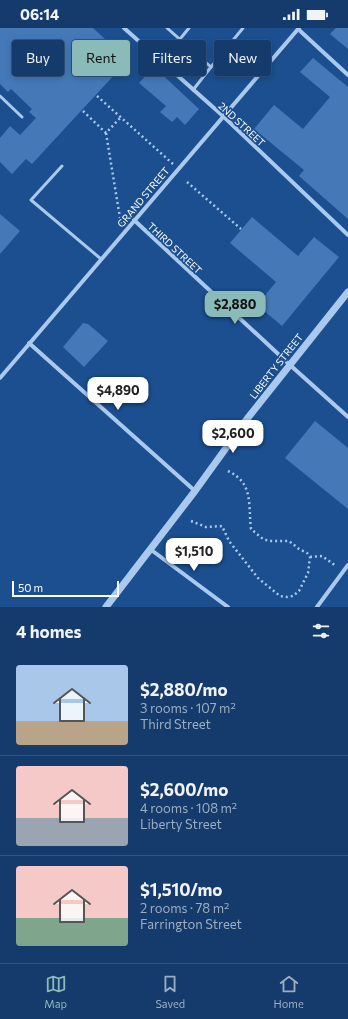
<!DOCTYPE html>
<meta charset="utf-8">
<style>
body{margin:0;font-family:Commissioner,sans-serif;background:#214673;color:#f1f3f6;height:100vh;display:flex;flex-direction:column;font-size:15px;white-space:nowrap}
*{box-sizing:border-box;margin:0}
p{font-size:13px;color:#9dadc1}
.icon{flex:none;width:22px;height:22px;fill:none;stroke:currentColor;stroke-width:2;stroke-linecap:round;stroke-linejoin:round}
.map{position:relative;height:579px;overflow:hidden}
.drawer{display:flex;flex-direction:column;background:#143b6b;flex:1}
.drawer>*{flex:none}
.top-card{position:absolute;left:12px;top:12px;width:324px;height:36px;display:flex;gap:8px}
.scale{position:absolute;left:12px;bottom:10px;width:107px;box-sizing:border-box;padding-left:4px;border:2px solid #fff;border-top:0;font-size:11px;line-height:14px;white-space:nowrap;color:#fff;-webkit-text-stroke:3px #1b4f8f;paint-order:stroke}
.price{position:absolute;translate:-50% -34px;padding:0 9px;border-radius:8px;background:#fff;color:#222;font-size:13px;line-height:26px;filter:drop-shadow(0 1px 2px #0008)}
.price::after{content:'';position:absolute;left:50%;top:24px;width:12px;height:9px;margin-left:-6px;background:inherit;clip-path:polygon(0 0,100% 0,50% 100%)}
.price.current{background:#8bbbb9;color:#111}
ul{padding:0;list-style:none}
li{display:flex;align-items:center;gap:12px;height:100px;padding:0 16px}
li+li{border-top:1px solid #33557e}
li span{display:grid;place-items:center;flex:none;width:112px;height:80px;border-radius:4px;color:#555}
li>.icon{margin-inline-start:auto}
span .icon{width:48px;height:48px;fill:#fffc;stroke-width:1}
li b{font-size:17px}
h2{display:flex;justify-content:space-between;align-items:center;height:48px;padding:0 16px;font-size:17px}
.pill{padding:0 14px;border-radius:4px;background:#143b6b;box-shadow:0 2px 6px #0003,0 0 0 1px #33557e;font-size:14px;line-height:36px}
.pill.current{background:#8bbbb9;color:#111}
.status{display:flex;justify-content:space-between;align-items:center;height:28px;padding:0 20px;background:#143b6b;direction:ltr}
.status svg{height:11px;fill:currentColor}
.tabs{display:flex;justify-content:space-around;align-items:center;height:56px;border-top:1px solid #33557e;background:#143b6b;font-size:11px;color:#9dadc1}
.tabs a{display:grid;justify-items:center;gap:2px}
.tabs .current{color:#8bbbb9}
.map>svg:first-child{display:block}
.building{fill:#4478b7}
.lines{fill:none;stroke-linecap:round;stroke-linejoin:round}
.path{stroke:#a9c9ee;stroke-width:2.5;stroke-dasharray:2 3;stroke-linecap:butt}
.service{stroke:#a9c9ee;stroke-width:3}
.minor{stroke:#a9c9ee;stroke-width:4}
.tertiary{stroke:#a9c9ee;stroke-width:7}
.labels{text-anchor:middle;stroke-width:3.5;stroke-linejoin:round;paint-order:stroke}
.street-label{font-size:10px;fill:#fff;stroke:#1b4f8f}
</style>
<div class="status"><b>06:14</b><svg viewBox="0 0 49 12"><path d="M0 12V9h3v3zM5 12V6h3v6zM10 12V3h3v9zM15 12V0h3v12zM26 1h20v11H26zM47 4h2v5h-2z"/></svg></div>
<div class="map">
<svg width="348" height="579" viewBox="0 0 348 579">
<rect width="100%" height="100%" fill="#1b4f8f"/>
<g class="building">
<polygon points="0,0 93,0 128,32 32,136 26,131 12,146 0,134 0,110 10,98 20,107 36,90 29,84 32,81 11,61 8,64 0,56"/>
<polygon points="336,0 348,0 348,21 330,6"/>
<polygon points="313,30 348,59 348,191 299,148 304,142 254,101 274,77 303,101 330,69 300,44"/>
<polygon points="154,39 199,81 185,97 177,89 172,94 160,84 166,78 139,55"/>
<polygon points="0,186 20,203 0,226"/>
<polygon points="252,189 298,228 314,209 339,229 282,298 257,277 276,254 230,215"/>
<polygon points="83,295 88,296 108,313 84,339 63,319"/>
<polygon points="315,393 348,420 348,481 285,430"/>
</g>
<g class="lines">
<g class="path">
<polyline points="97,68 173,136"/>
<polyline points="83,83 106,105 121,89"/>
<polyline points="106,105 121,196"/>
<polyline points="187,154 241,201"/>
<path d="M 191,493 L 206,499 L 222,498 L 229,513 L 258,550 L 280,568 L 287,569 L 293,568 L 299,563 L 308,545 L 310,529 L 307,525 L 299,521 L 289,513 L 269,513 L 263,511 L 251,501 C 248,477 254,455 228,443"/>
<polyline points="310,529 322,528 336,538"/>
</g>
<g class="service">
<polyline points="167,0 211,39 193,62"/>
<polyline points="180,11 189,0"/>
<polyline points="211,39 243,0"/>
<polyline points="0,68 22,89"/>
<polyline points="62,138 31,172 101,231"/>
</g>
<g class="minor">
<polyline points="124,0 223,88 348,207"/>
<polyline points="298,1 348,47"/>
<polyline points="134,192 290,337 348,389"/>
<polyline points="29,315 195,463"/>
<polyline points="0,350 299,0"/>
<polyline points="150,521 228,579"/>
<polyline points="317,579 348,537"/>
</g>
<polyline class="tertiary" points="106,579 195,463 247,391 348,264"/>
</g>
<g class="labels">
<g class="street-label">
<text transform="translate(242 96) rotate(43)" y="4">2ND STREET</text>
<text transform="translate(143 169) rotate(-50)" y="4">GRAND STREET</text>
<text transform="translate(175 220) rotate(43)" y="4">THIRD STREET</text>
<text transform="translate(276 338) rotate(-52)" y="4">LIBERTY STREET</text>
</g>
</g>
</svg>
<div class="scale">50 m</div>
<b class="price current" style="left:235px;top:297px">$2,880</b>
<b class="price" style="left:118px;top:383px">$4,890</b>
<b class="price" style="left:233px;top:426px">$2,600</b>
<b class="price" style="left:194px;top:544px">$1,510</b>
<div class="top-card">
<a class="pill">Buy</a>
<a class="pill current">Rent</a>
<a class="pill">Filters</a>
<a class="pill">New</a>
</div>
</div>
<section class="drawer">
<h2>4 homes<svg class="icon" aria-label="filters" viewBox="0 0 24 24"><path d="M4 7h16M4 17h16"/><circle cx="9" cy="7" r="2"/><circle cx="15" cy="17" r="2"/></svg></h2>
<ul>
<li><span style="background:linear-gradient(#a9c7e8 70%,#b9a48a 0)"><svg class="icon" aria-label="home" viewBox="0 0 24 24"><path d="M3 11l9-7 9 7M6 9v11h12V9"/></svg></span><div><b>$2,880/mo</b><p>3 rooms · 107 m²</p><p>Third Street</p></div></li>
<li><span style="background:linear-gradient(#f6c9c9 65%,#9aa5b1 0)"><svg class="icon" aria-label="home" viewBox="0 0 24 24"><path d="M3 11l9-7 9 7M6 9v11h12V9"/></svg></span><div><b>$2,600/mo</b><p>4 rooms · 108 m²</p><p>Liberty Street</p></div></li>
<li><span style="background:linear-gradient(#f6c9c9 65%,#7fa58c 0)"><svg class="icon" aria-label="home" viewBox="0 0 24 24"><path d="M3 11l9-7 9 7M6 9v11h12V9"/></svg></span><div><b>$1,510/mo</b><p>2 rooms · 78 m²</p><p>Farrington Street</p></div></li>
</ul>
</section>
<nav class="tabs">
<a class="current"><svg class="icon" aria-label="map" viewBox="0 0 24 24"><path d="M3 6l6-2 6 2 6-2v14l-6 2-6-2-6 2zM9 4v14M15 6v14"/></svg>Map</a>
<a><svg class="icon" aria-label="saved" viewBox="0 0 24 24"><path d="M7 4h10v16l-5-4-5 4z"/></svg>Saved</a>
<a><svg class="icon" aria-label="home" viewBox="0 0 24 24"><path d="M3 11l9-7 9 7M6 9v11h12V9"/></svg>Home</a>
</nav>
